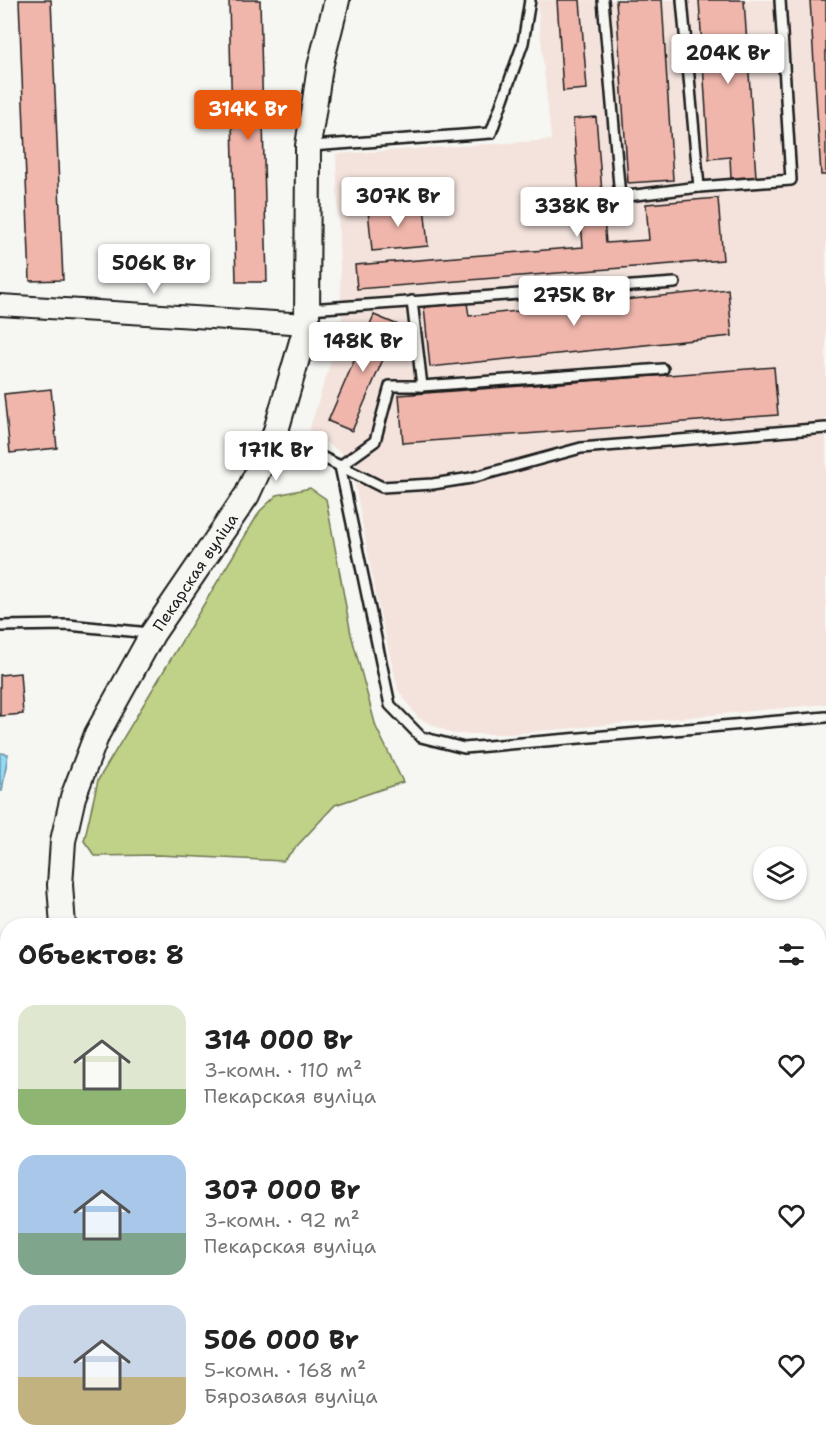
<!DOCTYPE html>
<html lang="ru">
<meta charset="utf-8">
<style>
body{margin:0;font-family:"Shantell Sans",sans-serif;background:#f6f6f6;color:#222;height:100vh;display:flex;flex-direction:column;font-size:22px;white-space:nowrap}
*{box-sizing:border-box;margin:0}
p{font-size:20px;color:#767676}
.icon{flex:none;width:33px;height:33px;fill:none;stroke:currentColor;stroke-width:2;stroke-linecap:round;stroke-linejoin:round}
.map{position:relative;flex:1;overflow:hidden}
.sheet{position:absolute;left:0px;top:918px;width:826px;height:536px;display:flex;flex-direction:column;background:#fff;border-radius:24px 24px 0 0;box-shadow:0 2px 4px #0004}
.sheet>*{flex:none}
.controls{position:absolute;left:753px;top:846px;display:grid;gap:12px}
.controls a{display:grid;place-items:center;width:54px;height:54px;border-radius:50%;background:#fff;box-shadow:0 2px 4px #0004;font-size:30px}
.price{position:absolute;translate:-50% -51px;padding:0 14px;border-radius:6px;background:#fff;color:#222;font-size:20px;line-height:39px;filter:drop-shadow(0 2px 3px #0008)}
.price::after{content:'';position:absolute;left:50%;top:36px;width:18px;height:14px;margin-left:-9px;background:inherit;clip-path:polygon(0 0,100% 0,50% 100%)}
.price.active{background:#ea580c;color:#fff}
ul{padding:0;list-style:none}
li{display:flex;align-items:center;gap:18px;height:150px;padding:0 18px}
li span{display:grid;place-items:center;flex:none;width:168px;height:120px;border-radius:18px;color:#555}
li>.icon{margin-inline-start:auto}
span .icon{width:72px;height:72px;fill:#fffc;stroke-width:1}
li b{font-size:26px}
h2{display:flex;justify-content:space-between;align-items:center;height:72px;padding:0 18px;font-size:26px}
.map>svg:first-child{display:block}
.built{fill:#f4e3dd}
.green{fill:#bfd287;stroke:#6e7752;stroke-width:1.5}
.water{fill:#94daf5;stroke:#648e9e;stroke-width:1.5}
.building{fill:#f0b6ac;stroke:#1c1c1c;stroke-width:1.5}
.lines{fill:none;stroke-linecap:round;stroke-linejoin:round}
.service-casing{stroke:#1c1c1c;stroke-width:14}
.minor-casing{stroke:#1c1c1c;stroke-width:24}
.tertiary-casing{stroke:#1c1c1c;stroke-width:28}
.service{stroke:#f6f6f2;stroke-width:9}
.minor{stroke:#f6f6f2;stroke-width:20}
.tertiary{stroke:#f6f6f2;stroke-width:24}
.labels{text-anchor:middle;stroke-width:5;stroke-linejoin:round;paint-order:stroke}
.street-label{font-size:16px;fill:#1c1c1c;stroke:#f6f6f2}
</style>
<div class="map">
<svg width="826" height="1453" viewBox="0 0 826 1453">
<rect width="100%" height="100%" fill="#f6f6f2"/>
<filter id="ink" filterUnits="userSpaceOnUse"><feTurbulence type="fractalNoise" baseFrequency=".0167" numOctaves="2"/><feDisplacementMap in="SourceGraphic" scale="12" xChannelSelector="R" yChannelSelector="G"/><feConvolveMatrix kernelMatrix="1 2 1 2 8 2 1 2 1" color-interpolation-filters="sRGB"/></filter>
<g filter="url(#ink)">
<polygon class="built" points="537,0 826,0 826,704 510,734 453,734 418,718 398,690 376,596 354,480 358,464 309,431 342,325 336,154 551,140"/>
<polygon class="green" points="310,488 326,499 351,634 376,727 403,782 335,805 283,861 158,855 95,856 84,841 98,780 260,511 277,495"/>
<polygon class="water" points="0,753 8,754 2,791 0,791"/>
<g class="building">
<polygon points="19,0 51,0 63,280 30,281"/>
<polygon points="229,0 260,0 267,282 236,282"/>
<polygon points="557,0 580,0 587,89 563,91"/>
<polygon points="616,0 662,0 673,180 628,183"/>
<polygon points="699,0 744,0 756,177 731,178 730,157 709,159"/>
<polygon points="810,0 826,0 826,175 821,175"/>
<polygon points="596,117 606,243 649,240 646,204 718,198 723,260 357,289 355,265 583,247 573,119"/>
<polygon points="424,205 428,246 372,251 368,210"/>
<polygon points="728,289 732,336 430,367 424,307 467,303 469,316"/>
<polygon points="374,315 398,325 352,431 328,421"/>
<polygon points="774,367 778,415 403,443 399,395"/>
<polygon points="51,389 57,448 10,453 4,394"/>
<polygon points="20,673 23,714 0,716 0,675"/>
<polygon points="462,1446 495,1446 496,1453 463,1453"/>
</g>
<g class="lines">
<g class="service-casing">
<g id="service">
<polyline points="603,0 620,197 699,187 682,0"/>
<polyline points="311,146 491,133 523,43 530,0"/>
<polyline points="699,187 791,180 780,0"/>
<polyline points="412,301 422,386 663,369"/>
<polyline points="309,309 675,283"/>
<polyline points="275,434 340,466 375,441 390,386 422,386"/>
<polyline points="340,466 390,705 421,737 464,748 826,717"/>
<polyline points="340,466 382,487 433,484 471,478 581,448 826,428"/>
<polyline points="0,626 68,625 150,633"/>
<polyline points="207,1446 215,1451 253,1446"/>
</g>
</g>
<g class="minor-casing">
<g id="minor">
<polyline points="0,305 307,324"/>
<polyline points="0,962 8,960"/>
</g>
</g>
<g class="tertiary-casing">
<g id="tertiary">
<polyline points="63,926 60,885 63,841 73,797 97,734 153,633 247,495 275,434 307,324 308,146 320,67 337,0"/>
<polyline points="431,1446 432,1453"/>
</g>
</g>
<use href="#service" class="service"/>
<use href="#minor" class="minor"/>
<use href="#tertiary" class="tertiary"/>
</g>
</g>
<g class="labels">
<g class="street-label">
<text transform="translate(195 572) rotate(-56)" y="6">Пекарская вуліца</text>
</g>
</g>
</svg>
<div class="controls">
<a><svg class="icon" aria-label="layers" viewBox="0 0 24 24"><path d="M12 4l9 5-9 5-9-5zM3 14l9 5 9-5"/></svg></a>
</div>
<b class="price" style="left:728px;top:85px">204K Br</b>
<b class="price active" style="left:248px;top:141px">314K Br</b>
<b class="price" style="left:398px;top:228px">307K Br</b>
<b class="price" style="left:577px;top:238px">338K Br</b>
<b class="price" style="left:154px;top:295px">506K Br</b>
<b class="price" style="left:574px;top:327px">275K Br</b>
<b class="price" style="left:363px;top:373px">148K Br</b>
<b class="price" style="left:276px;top:482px">171K Br</b>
<section class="sheet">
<h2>Объектов: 8<svg class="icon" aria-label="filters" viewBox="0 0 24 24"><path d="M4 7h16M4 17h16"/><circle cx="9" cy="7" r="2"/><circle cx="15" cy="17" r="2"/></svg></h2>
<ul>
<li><span style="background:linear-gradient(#dfe7d0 70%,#8fb573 0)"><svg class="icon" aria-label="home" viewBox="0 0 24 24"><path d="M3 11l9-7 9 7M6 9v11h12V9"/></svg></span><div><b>314 000 Br</b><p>3-комн. · 110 m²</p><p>Пекарская вуліца</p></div><svg class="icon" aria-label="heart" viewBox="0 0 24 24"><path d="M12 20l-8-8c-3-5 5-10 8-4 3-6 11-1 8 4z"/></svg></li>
<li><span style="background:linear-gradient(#a9c7e8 65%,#7fa58c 0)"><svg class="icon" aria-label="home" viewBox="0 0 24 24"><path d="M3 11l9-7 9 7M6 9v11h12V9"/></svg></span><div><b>307 000 Br</b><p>3-комн. · 92 m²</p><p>Пекарская вуліца</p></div><svg class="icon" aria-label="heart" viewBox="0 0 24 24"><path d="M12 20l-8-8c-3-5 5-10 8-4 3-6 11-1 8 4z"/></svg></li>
<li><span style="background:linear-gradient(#c9d6e8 60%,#c2b280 0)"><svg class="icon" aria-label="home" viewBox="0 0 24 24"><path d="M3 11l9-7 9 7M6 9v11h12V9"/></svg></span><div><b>506 000 Br</b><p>5-комн. · 168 m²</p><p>Бярозавая вуліца</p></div><svg class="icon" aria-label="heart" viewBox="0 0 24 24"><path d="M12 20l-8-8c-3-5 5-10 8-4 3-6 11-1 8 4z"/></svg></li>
</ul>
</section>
</div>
